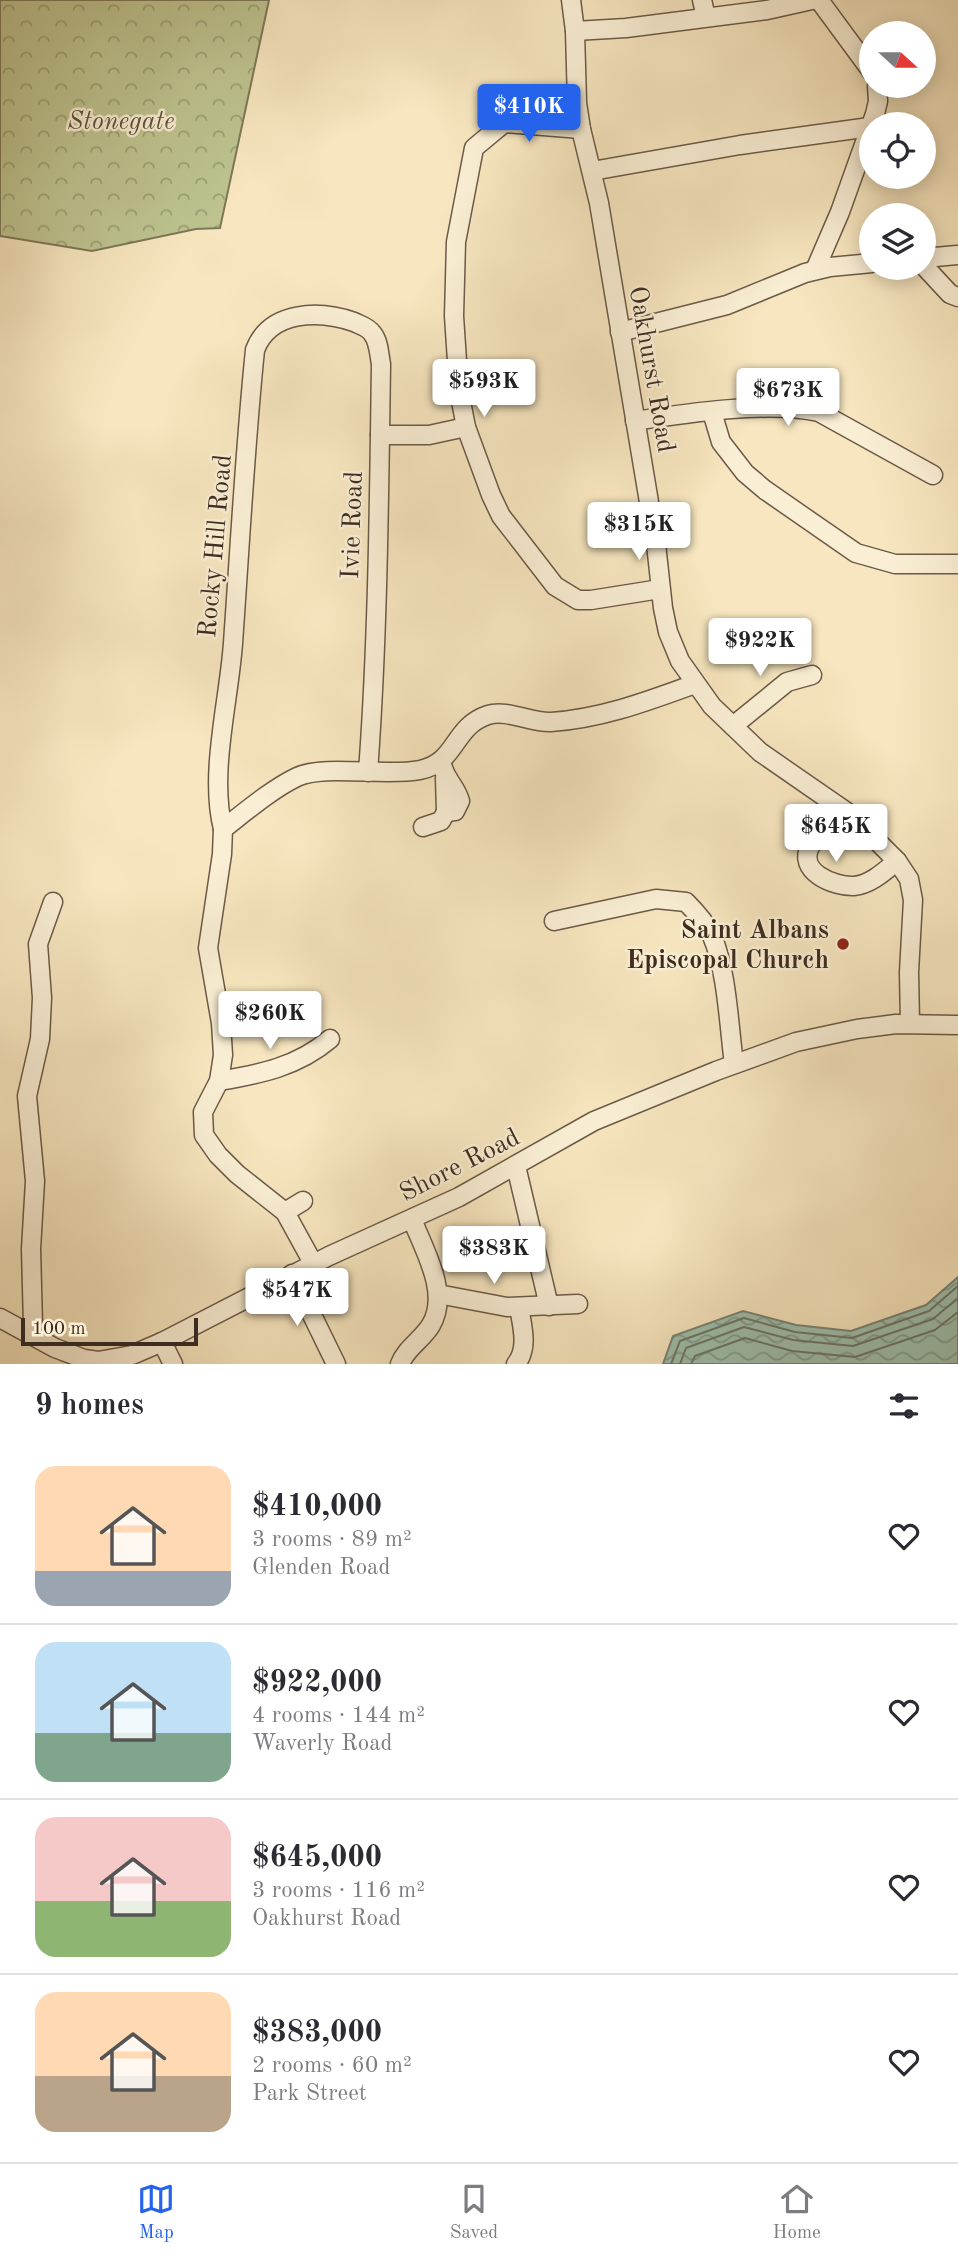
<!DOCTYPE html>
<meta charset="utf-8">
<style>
body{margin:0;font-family:"Old Standard TT",serif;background:#f7f7f7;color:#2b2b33;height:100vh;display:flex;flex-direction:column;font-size:26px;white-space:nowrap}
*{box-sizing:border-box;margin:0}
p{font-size:23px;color:#7c7c81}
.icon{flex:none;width:38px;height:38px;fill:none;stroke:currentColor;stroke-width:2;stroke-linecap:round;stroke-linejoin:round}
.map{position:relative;height:1364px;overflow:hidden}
.panel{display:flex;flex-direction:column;background:#fff;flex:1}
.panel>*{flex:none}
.needle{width:46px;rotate:111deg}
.buttons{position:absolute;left:859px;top:21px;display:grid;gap:14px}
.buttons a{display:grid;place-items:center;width:77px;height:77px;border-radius:50%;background:#fff;box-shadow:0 4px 18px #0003;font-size:35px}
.scale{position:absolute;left:21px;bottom:18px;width:177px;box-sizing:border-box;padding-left:7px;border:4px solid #3e2c21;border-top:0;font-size:19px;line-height:24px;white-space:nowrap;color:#3e2c21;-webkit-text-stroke:5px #faefd5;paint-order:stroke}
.price{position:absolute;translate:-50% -60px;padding:0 16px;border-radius:7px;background:#fff;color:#222;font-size:23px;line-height:46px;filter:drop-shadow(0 2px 4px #0008)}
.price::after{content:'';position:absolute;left:50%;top:42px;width:21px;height:16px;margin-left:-10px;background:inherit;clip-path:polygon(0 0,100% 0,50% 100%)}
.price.active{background:#2563eb;color:#fff}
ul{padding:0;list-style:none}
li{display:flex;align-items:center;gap:21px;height:175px;padding:0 35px}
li+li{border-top:2px solid #e1e1e2}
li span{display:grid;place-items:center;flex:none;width:196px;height:140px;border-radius:21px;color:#555}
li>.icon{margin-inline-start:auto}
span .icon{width:84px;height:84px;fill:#fffc;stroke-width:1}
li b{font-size:30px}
h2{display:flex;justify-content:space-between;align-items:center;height:84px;padding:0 35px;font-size:30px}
.tabs{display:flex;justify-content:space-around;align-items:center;height:98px;border-top:2px solid #e1e1e2;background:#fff;font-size:19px;color:#7c7c81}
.tabs a{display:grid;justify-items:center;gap:4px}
.tabs .active{color:#2563eb}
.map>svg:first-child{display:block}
.park{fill:url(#park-crowns);stroke:#7e7858;stroke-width:2}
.water{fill:url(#water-waves);stroke:#788576;stroke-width:2}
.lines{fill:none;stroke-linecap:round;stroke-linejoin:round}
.shore{stroke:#6e7668;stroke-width:2}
.minor-casing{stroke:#6c5a48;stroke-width:21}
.minor{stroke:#faefd5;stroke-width:18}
.poi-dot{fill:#8f2418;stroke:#faefd5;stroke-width:2.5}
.labels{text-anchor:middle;stroke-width:5;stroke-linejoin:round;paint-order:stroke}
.park-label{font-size:26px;font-style:italic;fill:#5e523d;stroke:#faefd5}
.street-label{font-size:26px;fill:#3e2c21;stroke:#faefd5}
.poi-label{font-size:26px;font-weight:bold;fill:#3e2c21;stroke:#faefd5;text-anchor:end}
</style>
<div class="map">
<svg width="958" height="1364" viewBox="0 0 958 1364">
<defs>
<pattern id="park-crowns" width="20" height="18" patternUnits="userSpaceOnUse" patternTransform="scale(1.75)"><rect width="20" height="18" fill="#bec490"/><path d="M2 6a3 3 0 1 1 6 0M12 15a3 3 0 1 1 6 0" fill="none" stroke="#9c9f75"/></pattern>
<pattern id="water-waves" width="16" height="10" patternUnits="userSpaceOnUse" patternTransform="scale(1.75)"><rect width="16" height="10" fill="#9ec0ae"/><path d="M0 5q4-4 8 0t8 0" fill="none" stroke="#829c8d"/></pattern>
</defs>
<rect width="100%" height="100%" fill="#f7e6bf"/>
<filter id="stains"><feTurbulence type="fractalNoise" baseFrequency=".00286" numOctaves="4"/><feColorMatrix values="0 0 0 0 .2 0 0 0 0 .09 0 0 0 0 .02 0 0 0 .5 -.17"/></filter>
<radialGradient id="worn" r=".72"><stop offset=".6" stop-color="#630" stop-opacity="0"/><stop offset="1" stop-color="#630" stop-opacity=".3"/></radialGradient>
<polygon class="park" points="0,0 269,0 220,228 196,229 92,251 0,236"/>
<polygon class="water" points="958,1277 958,1364 663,1364 673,1336 743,1311 796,1325 851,1331 926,1305"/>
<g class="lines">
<g class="shore">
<polyline points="671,1364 680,1341 744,1318 795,1332 852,1338 929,1311 958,1286"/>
<polyline points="680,1364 686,1348 744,1327 793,1340 853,1346 933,1319 958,1298"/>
<polyline points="691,1364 695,1356 745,1338 792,1351 855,1357 935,1330 958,1312"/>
</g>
<g class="minor-casing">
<g id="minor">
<polyline points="571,0 575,31 577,103 581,129 599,203 656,544 663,608 668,632 680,661 712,706 760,752 851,815 897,861 909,879 913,900 909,972 910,1023"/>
<polyline points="702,0 706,17"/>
<polyline points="819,0 872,72"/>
<polyline points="575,31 626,28 767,10 812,0"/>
<polyline points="581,129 504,123 474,148 456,242 454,316 459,391 466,427 491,495 501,516 555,586 578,600 591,600 660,589"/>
<polyline points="592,171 740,145 870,127"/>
<polyline points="924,258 957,255"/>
<polyline points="924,266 950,294 958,297"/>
<polyline points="815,270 840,212 875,114 878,101 877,86"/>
<polyline points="620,332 727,305 805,273 830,267 872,263"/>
<polyline points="712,412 721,442 745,473 765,490 856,553 895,564 958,564"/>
<path d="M 635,421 C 688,413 767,401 819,412 L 933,475"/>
<polyline points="380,435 429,435 466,427"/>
<polyline points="733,726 787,682 812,675"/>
<path d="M 441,762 C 446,782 455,784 460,801 L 455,811 L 446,812 L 445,778"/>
<path d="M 851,815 C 839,824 819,833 811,845 C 795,871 834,887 854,886 C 870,885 885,871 897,861"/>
<polyline points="423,827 441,821 446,812"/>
<path d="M 223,829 C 209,773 229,701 233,643 C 240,545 245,447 255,350 C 270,310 320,310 354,322 C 360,325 368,327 372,333 C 379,341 379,354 381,364 C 379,500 378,637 368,772"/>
<path d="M 554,921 L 656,899 L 686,902 C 696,912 706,923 712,936 C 727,970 729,1027 734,1064"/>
<path d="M 219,1081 C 260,1074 297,1067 330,1039"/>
<polyline points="516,1166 549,1306"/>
<polyline points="285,1212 303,1201"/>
<path d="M 313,1263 L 285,1212 L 237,1174 L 218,1155 L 204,1135 L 203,1112 L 219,1081 L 223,1055 L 221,1023 L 208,948 L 222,854 L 223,829 C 245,812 272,789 297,777 C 324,764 385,777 420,770 C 458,762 452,727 488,715 C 507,709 531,723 551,722 C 601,719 648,701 695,684"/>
<polyline points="292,1274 336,1364"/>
<polyline points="438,1294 507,1307 578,1304"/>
<polyline points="0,1318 55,1348 84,1359 98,1361 132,1355 162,1342 329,1256 459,1197 594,1121 716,1071 796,1042 857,1029 896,1024 958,1025"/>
<polyline points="29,1335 33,1325 31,1249 35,1181 27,1096 40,1039 42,998 38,944 53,902"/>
<polyline points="162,1342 173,1364"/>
<path d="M 400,1364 C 406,1348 422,1340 431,1325 C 450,1293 424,1250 412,1219"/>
<path d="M 516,1364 C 529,1348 522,1326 519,1307"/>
</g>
</g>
<use href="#minor" class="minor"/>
</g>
<circle class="poi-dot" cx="843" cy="944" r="7"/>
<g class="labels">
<g class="park-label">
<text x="121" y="129">Stonegate</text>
</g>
<g class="street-label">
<text transform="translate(653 369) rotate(80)" y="9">Oakhurst Road</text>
<text transform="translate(351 525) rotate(-88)" y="9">Ivie Road</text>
<text transform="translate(214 546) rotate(-85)" y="9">Rocky Hill Road</text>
<text transform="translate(459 1164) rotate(-27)" y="9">Shore Road</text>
</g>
<g class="poi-label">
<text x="829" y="938">Saint Albans<tspan x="829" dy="30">Episcopal Church</tspan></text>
</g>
</g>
<rect width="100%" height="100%" filter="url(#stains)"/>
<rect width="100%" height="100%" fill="url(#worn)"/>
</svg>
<div class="buttons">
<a><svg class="needle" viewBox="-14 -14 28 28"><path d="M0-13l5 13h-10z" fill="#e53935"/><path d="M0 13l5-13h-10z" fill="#7c7c81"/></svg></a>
<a><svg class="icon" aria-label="locate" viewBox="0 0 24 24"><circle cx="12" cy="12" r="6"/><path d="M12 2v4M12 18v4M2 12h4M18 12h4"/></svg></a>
<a><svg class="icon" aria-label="layers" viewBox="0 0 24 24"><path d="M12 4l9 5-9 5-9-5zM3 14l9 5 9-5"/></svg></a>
</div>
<div class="scale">100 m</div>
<b class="price active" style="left:529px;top:144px">$410K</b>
<b class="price" style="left:484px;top:419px">$593K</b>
<b class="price" style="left:788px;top:428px">$673K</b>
<b class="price" style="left:639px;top:562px">$315K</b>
<b class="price" style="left:760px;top:678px">$922K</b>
<b class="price" style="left:836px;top:864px">$645K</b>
<b class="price" style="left:270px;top:1051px">$260K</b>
<b class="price" style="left:494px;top:1286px">$383K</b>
<b class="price" style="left:297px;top:1328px">$547K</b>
</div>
<section class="panel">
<h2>9 homes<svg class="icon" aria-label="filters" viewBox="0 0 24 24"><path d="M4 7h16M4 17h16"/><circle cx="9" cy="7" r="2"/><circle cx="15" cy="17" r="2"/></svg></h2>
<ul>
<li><span style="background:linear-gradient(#ffd9b3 75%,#9aa5b1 0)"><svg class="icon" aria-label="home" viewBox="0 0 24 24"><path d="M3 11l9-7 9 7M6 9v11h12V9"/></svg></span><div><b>$410,000</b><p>3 rooms · 89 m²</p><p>Glenden Road</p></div><svg class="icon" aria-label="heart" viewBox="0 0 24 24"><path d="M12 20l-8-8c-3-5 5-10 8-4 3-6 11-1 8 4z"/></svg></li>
<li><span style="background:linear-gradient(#bfe0f5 65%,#7fa58c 0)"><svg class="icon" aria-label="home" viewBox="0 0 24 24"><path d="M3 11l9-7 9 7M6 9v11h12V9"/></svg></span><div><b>$922,000</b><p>4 rooms · 144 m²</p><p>Waverly Road</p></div><svg class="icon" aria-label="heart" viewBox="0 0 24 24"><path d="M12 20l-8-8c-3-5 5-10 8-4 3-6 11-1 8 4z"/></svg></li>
<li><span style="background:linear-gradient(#f6c9c9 60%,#8fb573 0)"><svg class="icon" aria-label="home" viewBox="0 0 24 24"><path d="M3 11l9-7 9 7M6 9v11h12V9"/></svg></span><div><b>$645,000</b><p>3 rooms · 116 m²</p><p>Oakhurst Road</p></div><svg class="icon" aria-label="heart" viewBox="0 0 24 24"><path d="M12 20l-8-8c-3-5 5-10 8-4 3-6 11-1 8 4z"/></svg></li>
<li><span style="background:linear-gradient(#ffd9b3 60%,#b9a48a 0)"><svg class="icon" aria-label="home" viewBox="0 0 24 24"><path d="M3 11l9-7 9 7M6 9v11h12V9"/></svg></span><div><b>$383,000</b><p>2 rooms · 60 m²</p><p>Park Street</p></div><svg class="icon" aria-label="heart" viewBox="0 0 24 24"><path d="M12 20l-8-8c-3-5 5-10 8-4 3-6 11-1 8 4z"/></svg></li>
</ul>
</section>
<nav class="tabs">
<a class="active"><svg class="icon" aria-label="map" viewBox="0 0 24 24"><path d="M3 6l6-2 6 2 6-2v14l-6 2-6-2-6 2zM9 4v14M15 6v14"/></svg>Map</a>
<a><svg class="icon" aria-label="saved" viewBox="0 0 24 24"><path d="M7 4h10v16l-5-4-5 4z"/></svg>Saved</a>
<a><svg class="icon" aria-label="home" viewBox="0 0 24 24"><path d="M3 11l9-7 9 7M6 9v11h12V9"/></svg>Home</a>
</nav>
